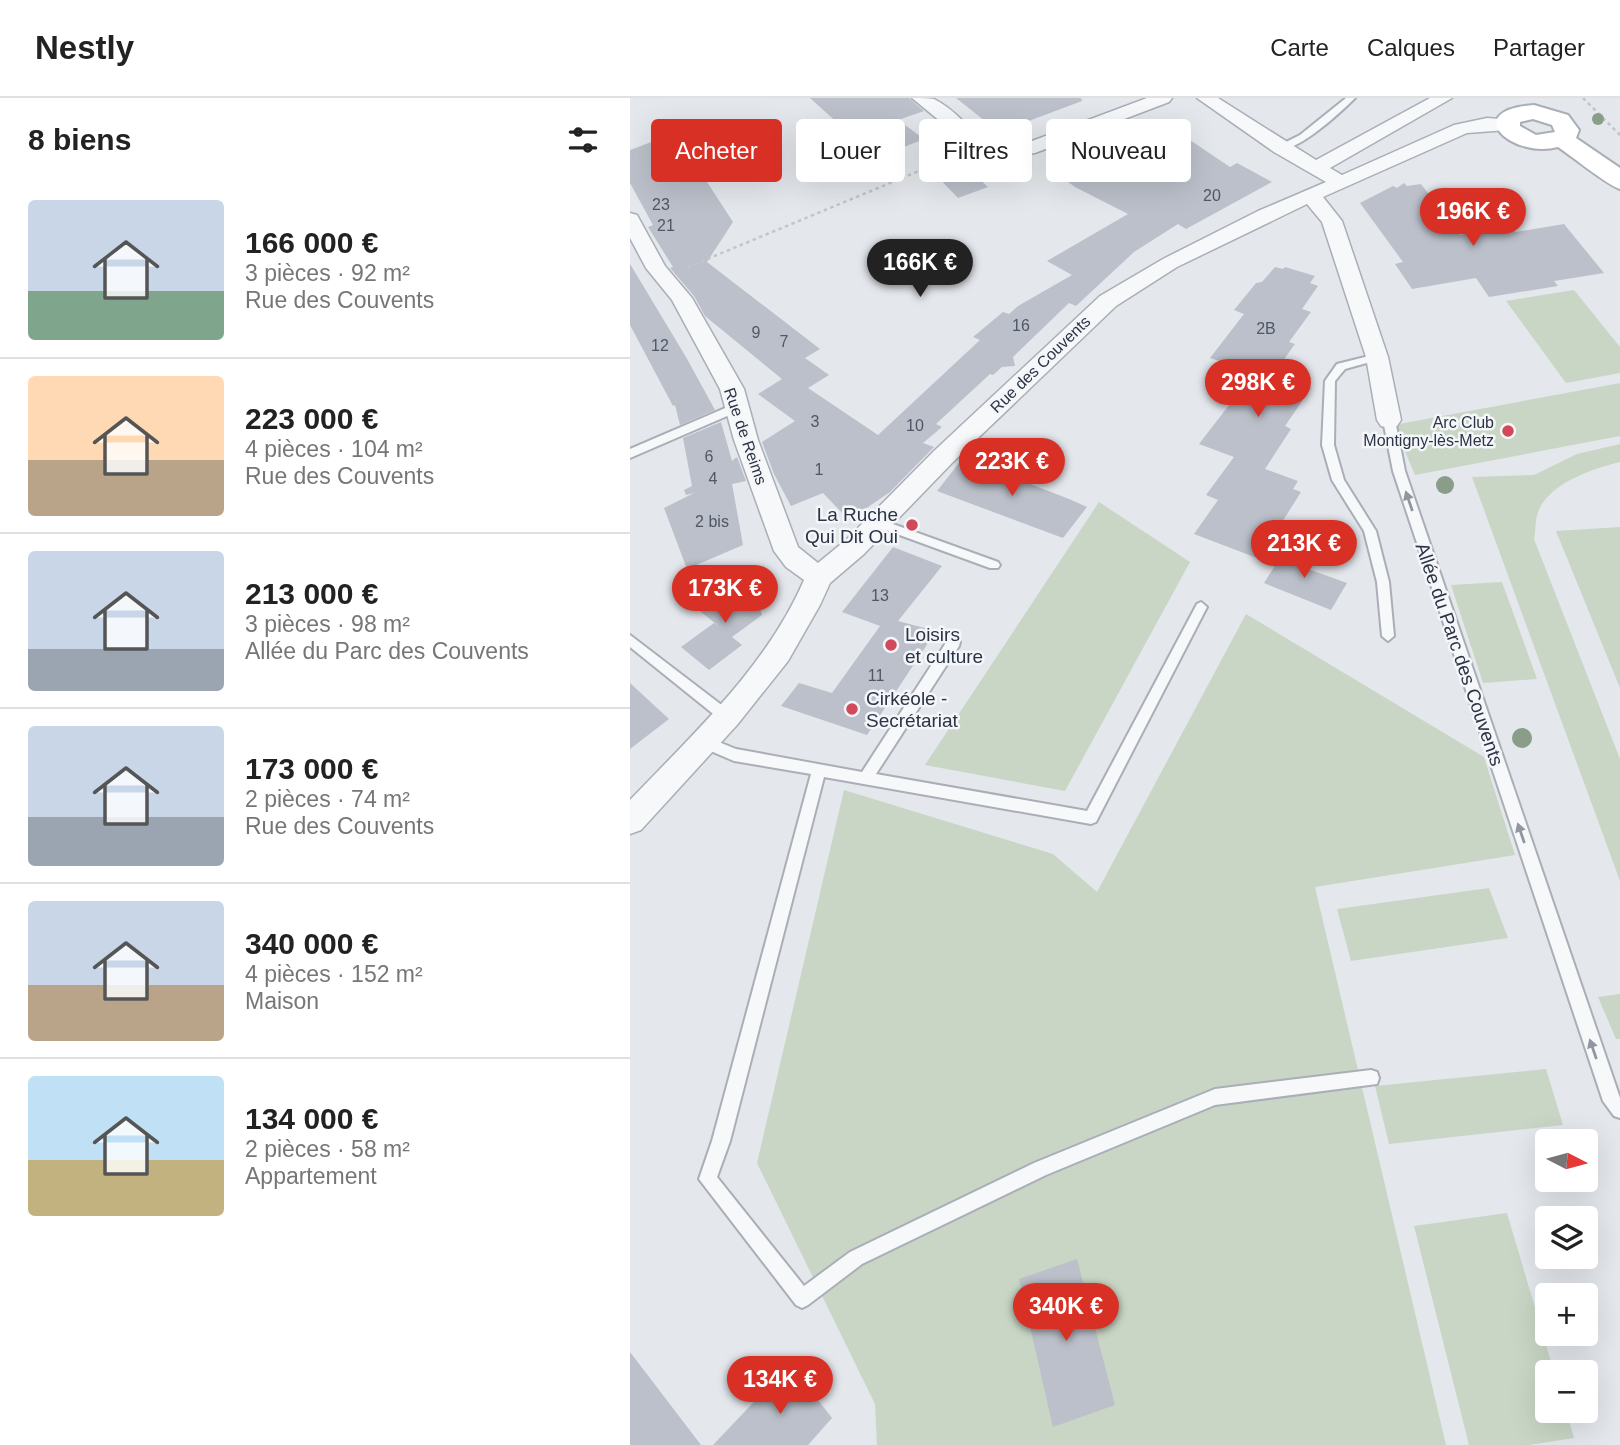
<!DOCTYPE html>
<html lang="fr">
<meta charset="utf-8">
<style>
body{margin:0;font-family:Helvetica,sans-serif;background:#f2f2f2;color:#222;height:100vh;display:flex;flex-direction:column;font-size:26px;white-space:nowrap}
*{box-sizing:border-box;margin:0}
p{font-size:23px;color:#767676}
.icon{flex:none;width:38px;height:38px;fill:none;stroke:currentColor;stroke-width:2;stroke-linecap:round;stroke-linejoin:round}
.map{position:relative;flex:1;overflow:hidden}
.sheet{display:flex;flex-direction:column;background:#fff;width:630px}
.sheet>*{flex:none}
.guide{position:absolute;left:21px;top:21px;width:665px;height:63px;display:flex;gap:14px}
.needle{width:46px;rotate:96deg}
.controls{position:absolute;left:905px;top:1031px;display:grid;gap:14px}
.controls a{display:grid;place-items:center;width:63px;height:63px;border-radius:7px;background:#fff;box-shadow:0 7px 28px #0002;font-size:35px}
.price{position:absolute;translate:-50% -60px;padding:0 16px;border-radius:24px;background:#d93025;color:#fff;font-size:23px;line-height:46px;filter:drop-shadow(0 2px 4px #0008)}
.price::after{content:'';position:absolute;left:50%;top:42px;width:21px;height:16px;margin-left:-10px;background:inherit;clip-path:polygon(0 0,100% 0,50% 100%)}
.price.on{background:#222;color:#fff}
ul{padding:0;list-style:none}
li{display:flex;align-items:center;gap:21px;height:175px;padding:0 28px}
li+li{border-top:2px solid #e0e0e0}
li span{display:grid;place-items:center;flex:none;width:196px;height:140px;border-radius:7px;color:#555}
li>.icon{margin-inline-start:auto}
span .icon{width:84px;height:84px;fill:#fffc;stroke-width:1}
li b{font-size:30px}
h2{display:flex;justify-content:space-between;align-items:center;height:84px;padding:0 28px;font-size:30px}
.pill{padding:0 24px;border-radius:7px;background:#fff;box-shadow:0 7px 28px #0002;font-size:24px;line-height:63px}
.pill.on{background:#d93025;color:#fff}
header{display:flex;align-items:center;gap:42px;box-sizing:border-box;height:98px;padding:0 35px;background:#fff;border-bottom:2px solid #e0e0e0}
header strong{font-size:33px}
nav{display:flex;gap:38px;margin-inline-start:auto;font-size:24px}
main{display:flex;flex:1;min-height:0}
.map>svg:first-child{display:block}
.green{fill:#c9d6c5}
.building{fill:#bbc0ca}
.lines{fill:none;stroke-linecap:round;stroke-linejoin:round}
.lane-casing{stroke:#a9aeb7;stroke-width:4}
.street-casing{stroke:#a9aeb7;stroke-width:3}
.secondary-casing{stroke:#a9aeb7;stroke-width:4}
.path{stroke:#c2c5cb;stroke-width:2.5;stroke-dasharray:3.5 3.5;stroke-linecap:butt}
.lane{fill:#f7f8fa;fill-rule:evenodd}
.street{fill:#f7f8fa;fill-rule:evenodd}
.secondary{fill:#fff;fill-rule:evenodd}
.tree{fill:#899d89}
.oneway{fill:#9196a0}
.poi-dot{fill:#d1495b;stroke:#f4f6f9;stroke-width:2.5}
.labels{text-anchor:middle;stroke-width:5;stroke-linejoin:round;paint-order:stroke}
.number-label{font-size:16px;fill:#4f5766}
.far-street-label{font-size:16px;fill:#2b3445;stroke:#f4f6f9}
.far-poi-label{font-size:16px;fill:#2b3445;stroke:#f4f6f9;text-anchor:end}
.poi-label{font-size:19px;fill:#2b3445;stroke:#f4f6f9;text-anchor:start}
.street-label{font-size:19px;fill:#2b3445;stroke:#f4f6f9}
</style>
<header>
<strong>Nestly</strong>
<nav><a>Carte</a><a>Calques</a><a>Partager</a></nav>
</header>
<main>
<section class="sheet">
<h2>8 biens<svg class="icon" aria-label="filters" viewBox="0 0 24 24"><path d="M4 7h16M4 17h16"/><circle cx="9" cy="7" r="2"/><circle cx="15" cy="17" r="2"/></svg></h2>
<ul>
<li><span style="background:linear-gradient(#c9d6e8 65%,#7fa58c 0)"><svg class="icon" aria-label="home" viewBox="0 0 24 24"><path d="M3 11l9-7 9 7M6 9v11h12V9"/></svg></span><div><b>166 000 €</b><p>3 pièces · 92 m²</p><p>Rue des Couvents</p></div></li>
<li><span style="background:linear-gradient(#ffd9b3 60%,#b9a48a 0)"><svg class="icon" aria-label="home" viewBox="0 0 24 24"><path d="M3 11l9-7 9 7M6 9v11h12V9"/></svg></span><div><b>223 000 €</b><p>4 pièces · 104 m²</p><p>Rue des Couvents</p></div></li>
<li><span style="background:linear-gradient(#c9d6e8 70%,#9aa5b1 0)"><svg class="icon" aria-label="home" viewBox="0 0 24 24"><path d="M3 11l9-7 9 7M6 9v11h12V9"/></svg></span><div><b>213 000 €</b><p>3 pièces · 98 m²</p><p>Allée du Parc des Couvents</p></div></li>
<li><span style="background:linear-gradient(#c9d6e8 65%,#9aa5b1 0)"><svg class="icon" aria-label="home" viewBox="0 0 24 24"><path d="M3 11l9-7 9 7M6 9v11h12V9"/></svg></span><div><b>173 000 €</b><p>2 pièces · 74 m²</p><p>Rue des Couvents</p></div></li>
<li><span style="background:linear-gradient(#c9d6e8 60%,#b9a48a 0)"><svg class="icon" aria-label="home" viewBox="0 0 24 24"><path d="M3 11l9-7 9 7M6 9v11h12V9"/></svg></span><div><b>340 000 €</b><p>4 pièces · 152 m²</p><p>Maison</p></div></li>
<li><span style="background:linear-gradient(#bfe0f5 60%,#c2b280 0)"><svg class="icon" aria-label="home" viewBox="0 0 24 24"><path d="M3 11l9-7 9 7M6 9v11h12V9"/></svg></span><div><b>134 000 €</b><p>2 pièces · 58 m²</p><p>Appartement</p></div></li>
</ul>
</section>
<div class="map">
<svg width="990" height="1347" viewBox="0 0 990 1347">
<rect width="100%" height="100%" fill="#e4e7ec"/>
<g class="green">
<polygon points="944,192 990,249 990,275 936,285 876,203"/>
<polygon points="990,285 990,338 785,377 764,327"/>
<path d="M 990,346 L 990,364 C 962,371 919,385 908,414 C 905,422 906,433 904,441 L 990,661 L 990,783 L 842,379 L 904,377 L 947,356 Z"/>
<polygon points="469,404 560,464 435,693 295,667"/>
<polygon points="990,429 990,590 926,433"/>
<polygon points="872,484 907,581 853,585 821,487"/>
<polygon points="616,516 854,659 885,757 685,789 816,1347 247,1347 245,1306 127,1065 214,692 423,756 467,794"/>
<polygon points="859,790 878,840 721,863 707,811"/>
<polygon points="990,896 990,941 986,941 968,899"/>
<polygon points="916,971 933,1027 759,1046 745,988"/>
<polygon points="877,1115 924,1274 917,1274 917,1312 936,1313 944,1340 899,1347 839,1347 784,1128"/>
</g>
<g class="building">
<polygon points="180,0 279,0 294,13 268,22 294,41 254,57 225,35 221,37"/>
<polygon points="326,0 451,0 452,3 369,34"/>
<polygon points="506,29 545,32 600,69 607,65 642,84 556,131 548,126 504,154 446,208 439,205 383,259 385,268 372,269 363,277 360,276 306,326 312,329 293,345 304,349 260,394 219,422 193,395 161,408 144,376 132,344 165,323 128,296 152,281 75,218 64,198 40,170 43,169 18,129 23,127 0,85 0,52 40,37 70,61 64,64 103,124 77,164 190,251 175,260 199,277 178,290 248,337 350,242 343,239 373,214 379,216 388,208 442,177 417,163 498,116 445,89 416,68"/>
<polygon points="332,65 358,89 328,100 303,74"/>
<polygon points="774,85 777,88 791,86 830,137 882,129 886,134 934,126 974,175 924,183 928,188 859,199 846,180 782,191 765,166 773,164 730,105 763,88 767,90"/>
<polygon points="0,166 56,259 85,312 50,327 45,307 43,308 0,227"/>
<polygon points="645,169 653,171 655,169 685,178 680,185 688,188 672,211 681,214 659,244 665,246 642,278 681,290 655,328 661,331 635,371 668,383 663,391 671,394 644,437 659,444 645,467 564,436 588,402 576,397 604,359 569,346 603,302 593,298 614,271 580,260 614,216 604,212 626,185 632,184"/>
<polygon points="91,324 102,363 107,359 116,383 102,386 113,447 57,471 34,410 64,395 56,397 54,392 62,388 53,340"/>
<polygon points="333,360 439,401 457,409 433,440 307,393"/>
<polygon points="263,449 312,468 268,523 306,533 237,637 151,608 169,585 202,595 250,528 212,514"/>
<polygon points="656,450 683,461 678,471 717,485 701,512 634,485"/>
<polygon points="121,478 132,517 102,539 112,547 79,572 51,549 84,525 91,530 70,513"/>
<polygon points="0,585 39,621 0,651"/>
<polygon points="447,1161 485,1307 423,1329 389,1181"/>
<polygon points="0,1254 71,1347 0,1347"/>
<polygon points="160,1266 202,1320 178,1347 83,1347"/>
</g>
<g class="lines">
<g class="lane-casing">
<g id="lane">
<path d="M 716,0 L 725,0 C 710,15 669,53 648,52 L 648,48 L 670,37 Z"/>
<polygon points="747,256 751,257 751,261 715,271 705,283 704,347 714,382 746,433 759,484 764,538 758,543 752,538 747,484 734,433 702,382 692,347 695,283 707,266"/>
<polygon points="107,305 112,309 111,312 0,360 0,351"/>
<polygon points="759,318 765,322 775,373 990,1000 990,1020 984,1018 973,1003 763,373 753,322"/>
<polygon points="249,421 368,464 370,467 368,470 360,470 245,428 245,422"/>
<polygon points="571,504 577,509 466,724 461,726 194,679 100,1043 87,1079 174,1188 220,1154 404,1065 585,991 741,972 747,974 749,980 747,986 585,1007 416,1077 232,1166 178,1207 172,1210 166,1207 69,1081 82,1043 181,676 104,663 69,648 67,644 69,640 74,638 106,651 232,674 319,540 329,540 330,544 329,548 246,676 457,713 567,506"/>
<polygon points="0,537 102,615 104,619 102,623 92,623 0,549"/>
</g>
</g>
<g class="street-casing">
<g id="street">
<path d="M 282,0 C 289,0 298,0 304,1 C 340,19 345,54 394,46 L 517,0 L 542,0 L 539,4 L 405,55 L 375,59 L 345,52 Z"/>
<path d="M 567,0 L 588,0 L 686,62 L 800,0 L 822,0 L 700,70 L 712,77 L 824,27 L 857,20 L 883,22 L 886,26 L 877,32 L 837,35 L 693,99 L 712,123 L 758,259 L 771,322 L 767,328 L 759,330 L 751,328 L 747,322 L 736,259 L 692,124 L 677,106 L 547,169 L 486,208 L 322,365 L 234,456 L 200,485 L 190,507 L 158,563 L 107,627 L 11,732 L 0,736 L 0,702 C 64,635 137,568 174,482 L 156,469 L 144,453 L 104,342 L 90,291 L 42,202 L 16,170 L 0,140 L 0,115 L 7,117 L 35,168 L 62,200 L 114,291 L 128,342 L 168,449 L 188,465 L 216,442 L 304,353 L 470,198 L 533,161 L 628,113 L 696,84 L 644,54 Z"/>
</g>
</g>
<g class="secondary-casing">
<path id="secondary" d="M 904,7 L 938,17 L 949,32 L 946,40 L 990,70 L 990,91 C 977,87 943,59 928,49 C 880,61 830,12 904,7 ZM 903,21 L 922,27 L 925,34 L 906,37 L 890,28 L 890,24 Z"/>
</g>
<g class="path">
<polyline points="953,0 990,37"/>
<polyline points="58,169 325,58"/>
</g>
<use href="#lane" class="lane"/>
<use href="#street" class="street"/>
<use href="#secondary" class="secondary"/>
</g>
<g class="tree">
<circle cx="968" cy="21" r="6"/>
<circle cx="815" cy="387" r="9"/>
<circle cx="892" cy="640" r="10"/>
</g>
<defs><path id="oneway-solid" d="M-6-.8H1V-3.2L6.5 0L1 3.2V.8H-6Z" transform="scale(1.75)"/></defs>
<g class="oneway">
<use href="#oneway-solid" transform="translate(779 403) rotate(-109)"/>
<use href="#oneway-solid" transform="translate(891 735) rotate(-109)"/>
<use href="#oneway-solid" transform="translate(963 951) rotate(-109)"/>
</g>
<g class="poi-dot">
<circle cx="878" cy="333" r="7"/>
<circle cx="282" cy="427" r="7"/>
<circle cx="261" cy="547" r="7"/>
<circle cx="222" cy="611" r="7"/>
</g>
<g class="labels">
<g class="number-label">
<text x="582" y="103">20</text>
<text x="31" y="112">23</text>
<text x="36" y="133">21</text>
<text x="391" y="233">16</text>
<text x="636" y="236">2B</text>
<text x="126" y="240">9</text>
<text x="154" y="249">7</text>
<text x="30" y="253">12</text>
<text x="185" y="329">3</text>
<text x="285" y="333">10</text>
<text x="79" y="364">6</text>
<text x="189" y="377">1</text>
<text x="83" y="386">4</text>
<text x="82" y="429">2 bis</text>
<text x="250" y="503">13</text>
<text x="246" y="583">11</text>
</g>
<g class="far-street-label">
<text transform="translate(410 266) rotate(-44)" y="6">Rue des Couvents</text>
<text transform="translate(116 338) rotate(71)" y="6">Rue de Reims</text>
</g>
<g class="far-poi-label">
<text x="864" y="330">Arc Club<tspan x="864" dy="18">Montigny-lès-Metz</tspan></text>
</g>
<g class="poi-label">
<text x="268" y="423" text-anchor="end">La Ruche<tspan x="268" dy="22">Qui Dit Oui</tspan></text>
<text x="275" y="543">Loisirs<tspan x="275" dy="22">et culture</tspan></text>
<text x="236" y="607">Cirkéole -<tspan x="236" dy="22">Secrétariat</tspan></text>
</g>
<g class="street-label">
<text transform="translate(830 556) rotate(71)" y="7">Allée du Parc des Couvents</text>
</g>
</g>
</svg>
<div class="controls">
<a><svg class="needle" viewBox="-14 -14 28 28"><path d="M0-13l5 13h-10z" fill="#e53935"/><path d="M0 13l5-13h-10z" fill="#767676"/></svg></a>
<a><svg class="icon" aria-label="layers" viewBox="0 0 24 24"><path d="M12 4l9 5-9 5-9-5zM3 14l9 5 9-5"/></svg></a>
<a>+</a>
<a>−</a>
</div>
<b class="price" style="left:843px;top:150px">196K €</b>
<b class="price on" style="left:290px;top:201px">166K €</b>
<b class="price" style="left:628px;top:321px">298K €</b>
<b class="price" style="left:382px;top:400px">223K €</b>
<b class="price" style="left:674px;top:482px">213K €</b>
<b class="price" style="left:95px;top:527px">173K €</b>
<b class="price" style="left:436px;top:1245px">340K €</b>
<b class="price" style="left:150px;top:1318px">134K €</b>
<div class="guide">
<a class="pill on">Acheter</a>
<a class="pill">Louer</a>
<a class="pill">Filtres</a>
<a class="pill">Nouveau</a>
</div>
</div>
</main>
